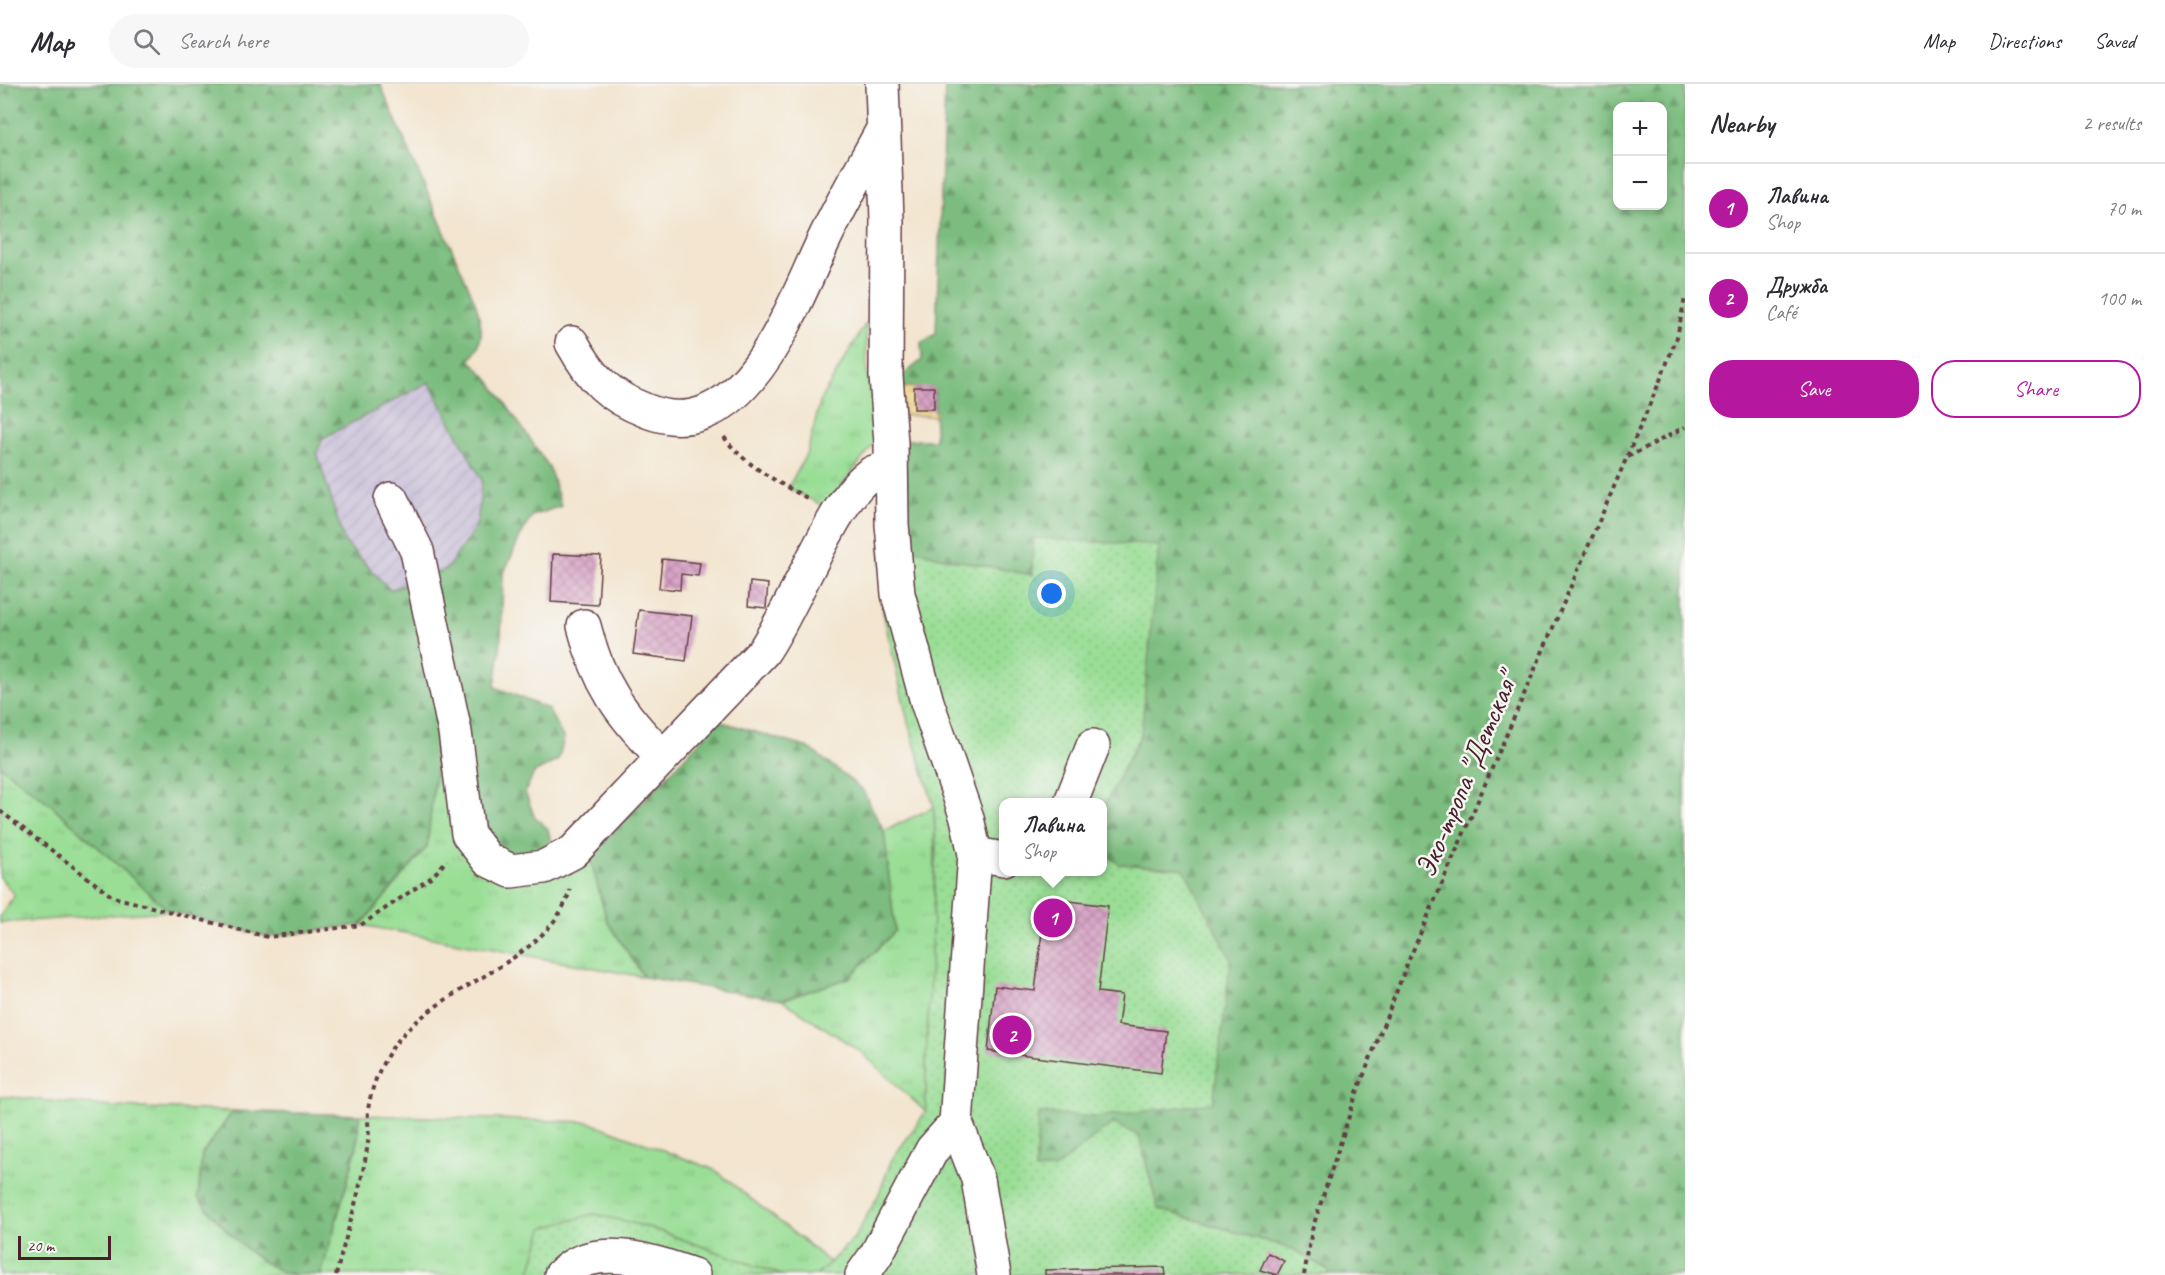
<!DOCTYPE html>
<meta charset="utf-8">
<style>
body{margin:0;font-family:Caveat,sans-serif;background:#f7f7f7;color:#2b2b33}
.controls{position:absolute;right:18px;top:18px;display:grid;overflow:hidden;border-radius:12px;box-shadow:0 3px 9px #0003}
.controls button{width:54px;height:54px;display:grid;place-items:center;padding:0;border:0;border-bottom:2px solid #e1e1e2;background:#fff;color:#2b2b33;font:30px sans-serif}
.scale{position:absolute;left:18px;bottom:15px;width:93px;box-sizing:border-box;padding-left:6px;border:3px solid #4a1f2b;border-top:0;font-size:16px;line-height:21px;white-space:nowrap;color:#4a1f2b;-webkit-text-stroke:4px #f6f6f2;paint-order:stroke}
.you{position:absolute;left:1052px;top:510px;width:21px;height:21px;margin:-15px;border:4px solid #fff;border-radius:50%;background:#1a73e8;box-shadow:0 0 0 9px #1a73e833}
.badge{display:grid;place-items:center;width:39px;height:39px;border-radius:50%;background:#b5179e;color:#fff;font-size:20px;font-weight:700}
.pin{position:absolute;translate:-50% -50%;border:3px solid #fff;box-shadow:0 2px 6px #0006}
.popup{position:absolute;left:999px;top:714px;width:108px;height:78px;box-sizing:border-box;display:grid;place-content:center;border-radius:12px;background:#fff;filter:drop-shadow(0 2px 4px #0005);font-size:20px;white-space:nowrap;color:#7c7c81}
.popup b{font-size:22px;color:#2b2b33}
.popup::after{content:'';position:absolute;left:50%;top:100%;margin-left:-12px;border:12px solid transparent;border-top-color:#fff}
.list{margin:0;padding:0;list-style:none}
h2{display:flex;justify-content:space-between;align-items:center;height:78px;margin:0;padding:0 24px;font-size:26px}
h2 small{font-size:20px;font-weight:400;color:#7c7c81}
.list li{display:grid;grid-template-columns:39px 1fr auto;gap:18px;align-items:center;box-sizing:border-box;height:90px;padding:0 24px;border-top:2px solid #e1e1e2}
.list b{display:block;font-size:22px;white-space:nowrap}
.list p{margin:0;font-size:20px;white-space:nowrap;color:#7c7c81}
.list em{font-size:20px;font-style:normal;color:#7c7c81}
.actions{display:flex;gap:12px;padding:18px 24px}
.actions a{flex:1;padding:14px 0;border:2px solid #b5179e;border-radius:24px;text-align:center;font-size:21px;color:#b5179e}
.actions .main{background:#b5179e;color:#fff}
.icon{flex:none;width:33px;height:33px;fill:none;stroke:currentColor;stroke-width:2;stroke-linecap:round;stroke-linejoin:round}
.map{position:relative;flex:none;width:1685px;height:1191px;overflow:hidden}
header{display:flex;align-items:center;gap:36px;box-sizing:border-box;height:84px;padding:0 30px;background:#fff;border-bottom:2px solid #e1e1e2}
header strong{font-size:28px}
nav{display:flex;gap:33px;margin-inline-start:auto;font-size:21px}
.search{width:420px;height:54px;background:#f7f7f7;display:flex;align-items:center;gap:15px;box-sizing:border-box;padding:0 21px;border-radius:33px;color:#7c7c81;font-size:22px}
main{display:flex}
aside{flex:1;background:#fff}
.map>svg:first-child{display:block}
</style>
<header>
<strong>Map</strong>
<div class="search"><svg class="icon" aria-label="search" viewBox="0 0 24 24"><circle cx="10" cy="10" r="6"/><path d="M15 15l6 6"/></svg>Search here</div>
<nav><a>Map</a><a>Directions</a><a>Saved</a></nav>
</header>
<main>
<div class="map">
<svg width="1685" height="1191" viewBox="0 0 1685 1191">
<defs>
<pattern id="industrial-furrows" width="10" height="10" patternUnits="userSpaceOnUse" patternTransform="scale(1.5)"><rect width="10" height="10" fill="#c8bfd8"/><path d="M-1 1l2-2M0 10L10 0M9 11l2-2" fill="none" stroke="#ada4ba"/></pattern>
<pattern id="grass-tufts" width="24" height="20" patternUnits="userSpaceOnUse" patternTransform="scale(1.5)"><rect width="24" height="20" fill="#9ade96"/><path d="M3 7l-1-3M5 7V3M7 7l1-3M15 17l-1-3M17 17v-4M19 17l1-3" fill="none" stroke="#86be81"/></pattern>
<pattern id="forest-firs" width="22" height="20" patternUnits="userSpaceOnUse" patternTransform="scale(1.5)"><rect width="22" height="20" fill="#7bbd7f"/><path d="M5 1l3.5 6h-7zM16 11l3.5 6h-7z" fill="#679968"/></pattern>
<pattern id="sand-dots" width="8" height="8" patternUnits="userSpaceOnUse" patternTransform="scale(1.5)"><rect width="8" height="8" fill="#eeda9e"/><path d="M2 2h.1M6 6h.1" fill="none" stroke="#cebb88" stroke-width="1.8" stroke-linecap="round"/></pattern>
<pattern id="park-dots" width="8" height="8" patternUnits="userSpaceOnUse" patternTransform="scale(1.5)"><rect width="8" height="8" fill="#9ade96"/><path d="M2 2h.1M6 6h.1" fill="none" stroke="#86be81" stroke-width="1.8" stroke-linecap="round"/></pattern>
<pattern id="building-cross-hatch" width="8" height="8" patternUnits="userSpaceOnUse" patternTransform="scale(1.5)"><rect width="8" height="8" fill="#d69fc4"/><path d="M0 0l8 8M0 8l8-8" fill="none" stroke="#b0819f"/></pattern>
</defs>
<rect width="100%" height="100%" fill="#f6f6f2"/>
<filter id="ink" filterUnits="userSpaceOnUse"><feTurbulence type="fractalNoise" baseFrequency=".0167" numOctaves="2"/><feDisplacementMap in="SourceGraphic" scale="12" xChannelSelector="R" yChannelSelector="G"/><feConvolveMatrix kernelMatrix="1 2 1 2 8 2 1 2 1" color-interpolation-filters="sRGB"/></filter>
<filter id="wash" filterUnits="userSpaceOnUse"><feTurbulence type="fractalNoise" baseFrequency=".008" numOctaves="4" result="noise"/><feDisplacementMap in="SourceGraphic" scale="24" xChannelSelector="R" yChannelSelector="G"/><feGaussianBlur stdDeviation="1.35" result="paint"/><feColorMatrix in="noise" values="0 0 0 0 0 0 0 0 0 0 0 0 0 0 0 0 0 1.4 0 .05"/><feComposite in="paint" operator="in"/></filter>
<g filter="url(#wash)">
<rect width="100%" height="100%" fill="#f3e5cf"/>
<path fill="url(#industrial-furrows)" d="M429,297L482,396L477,441L447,485L390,506L344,457L317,369L323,354Z"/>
<path fill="url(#grass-tufts)" stroke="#727e60" stroke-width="1.5" d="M866,239L867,290L876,323L877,356L825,423L788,404L807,369L821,315Z
M438,662L468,750L590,773L607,837L644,893L361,841L427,763Z
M0,682L50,720L169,827L0,839V833L14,811L0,793Z
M934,723C938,825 926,926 926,1028L860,967L782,916L849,894L895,847L884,747Z
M0,1012L113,1023L233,1027L203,1070L275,1183L296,1191H0Z
M359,1031L589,1038L715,1086L831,1179L817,1191H781L648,1143L594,1130L544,1144L529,1191H321L357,1062Z"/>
<path fill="url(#forest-firs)" stroke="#626e55" stroke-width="1.5" fill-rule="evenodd" d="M0,0H380L476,220C482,244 486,255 470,276L490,297L549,383L561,422L532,432L520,453L503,491L501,558L495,603L548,625L564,655L558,676L534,689L525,708L534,732L548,745L552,762L518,776L468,750L438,664L427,763L361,841L268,853L169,827L50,720L0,682ZM429,298L482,396L477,441L447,485L390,506L344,457L317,369L323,354Z
M945,0H1685V1191H1328V1186L1292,1165L1158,1125L1139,1052L1113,1039L1054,1085L1035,1086L1039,1029L1095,1033L1184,785L1119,780L1103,769V724L1141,650L1034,454L1032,491L939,473L908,463L904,356H935L934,304H902V292L922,276L921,259L936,250ZM1618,22H1662V122H1618Z
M719,637L809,664L862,705L884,747L895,847L849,894L782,916L644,893L607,837L590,773Z
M233,1027L359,1031L357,1062L321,1191C313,1191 305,1191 297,1191C258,1186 222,1142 198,1114L202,1070Z"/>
<path fill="url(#sand-dots)" stroke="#9c7c64" stroke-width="1.5" d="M914,303V325H934L935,332L903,331L902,304Z"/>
<path fill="url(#park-dots)" stroke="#727e60" stroke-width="1.5" d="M1033,454L1159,462L1141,650L1103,724L1102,718H1004V788H1102L1103,769L1119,780L1184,785L1231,875L1213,1019L1095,1033L1039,1029L1035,1086L1054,1085L1113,1039L1139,1052L1158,1125L1292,1165L1328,1186V1191H817L854,1154L878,1112L892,1075L926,1028V974L936,767L934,723L908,638L883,528L881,461L908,463L939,473L1032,491Z
M594,1130L648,1143L781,1191H529L543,1144Z"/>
<g id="blocks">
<path fill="url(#building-cross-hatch)" d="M914,303H934V325H914Z
M553,470L601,472L598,521L551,518Z
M662,475L700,479L698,492L681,490L680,506L659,504Z
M750,498L768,500L766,524L748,522Z
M639,526L692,532L686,577L633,570Z
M1046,814L1108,822L1098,908L1122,911L1118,941L1166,947L1161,989L988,967L995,902L1035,907Z
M1268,1169L1284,1177L1277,1191L1260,1186Z
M1164,1183L1165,1191H1045V1186Z"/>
</g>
</g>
<g filter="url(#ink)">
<use href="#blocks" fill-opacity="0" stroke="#633d44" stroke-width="1.5"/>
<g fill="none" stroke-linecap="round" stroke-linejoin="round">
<defs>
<path id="minor" d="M882,0L887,136L886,292L891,359L892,440L898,510L927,618L967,734L975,770L956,1039L978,1095L994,1191
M572,259C592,295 608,312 647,327C743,365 792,223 822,160C840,121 862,84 882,47
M391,415L417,467L455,648L468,750L488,776L511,787L544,783L573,768L763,568C793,526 835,411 872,389C877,386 884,385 890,384
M584,542C598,599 621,631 662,672
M1071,718L1093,662
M975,770L1004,775
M561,1191C594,1156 654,1178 693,1191
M862,1191L876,1171L932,1066L956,1039"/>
</defs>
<use href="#minor" stroke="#633d44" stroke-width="36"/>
<path stroke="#633d44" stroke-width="4" stroke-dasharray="4.5 4.5" stroke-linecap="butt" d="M724,353C744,381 779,399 809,415
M1628,373L1685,343
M0,727L113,813L268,853L361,841L432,793L447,776
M336,1191C347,1147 362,1103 368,1058C370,1048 367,1037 368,1026C371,1004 380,981 393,963C439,898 548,881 570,806
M1304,1191L1312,1146L1356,1011L1408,878L1659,299L1677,253L1685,214"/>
<use href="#minor" stroke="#fff" stroke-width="33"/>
</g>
</g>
<g text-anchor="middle" stroke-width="5" stroke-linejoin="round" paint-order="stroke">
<g font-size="30" fill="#4a1f2b" stroke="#f6f6f2">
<text transform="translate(1466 691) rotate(-67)" y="10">Эко-тропа "Детская"</text>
</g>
</g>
</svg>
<div class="controls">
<button>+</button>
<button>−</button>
</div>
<div class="scale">20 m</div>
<div class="you"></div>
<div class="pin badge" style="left:1053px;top:834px">1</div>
<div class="popup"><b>Лавина</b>Shop</div>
<div class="pin badge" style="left:1012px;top:951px">2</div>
</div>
<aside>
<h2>Nearby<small>2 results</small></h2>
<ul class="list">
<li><span class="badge">1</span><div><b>Лавина</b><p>Shop</p></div><em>70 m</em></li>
<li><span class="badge">2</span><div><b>Дружба</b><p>Café</p></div><em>100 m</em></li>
</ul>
<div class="actions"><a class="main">Save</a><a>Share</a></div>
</aside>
</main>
